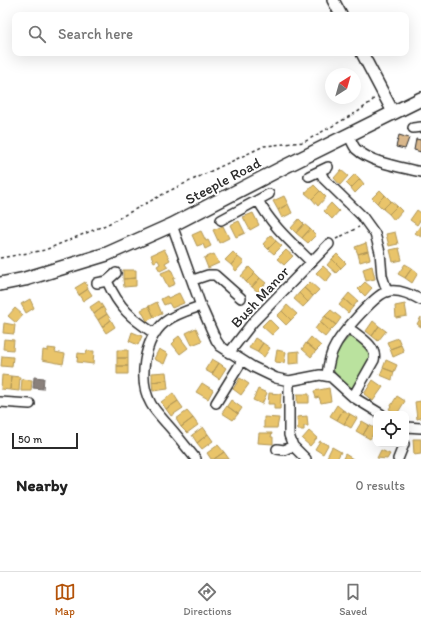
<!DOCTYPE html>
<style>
body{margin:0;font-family:Itim,sans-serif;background:#f6f6f6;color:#222}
.controls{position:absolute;right:12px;bottom:12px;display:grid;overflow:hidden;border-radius:8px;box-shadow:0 4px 16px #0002}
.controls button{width:36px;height:36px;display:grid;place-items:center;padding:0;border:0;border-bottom:1px solid #e0e0e0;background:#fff;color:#222;font:20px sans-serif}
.compass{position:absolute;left:325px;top:68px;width:36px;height:36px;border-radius:50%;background:#fff;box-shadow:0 4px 16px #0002;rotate:37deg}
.scale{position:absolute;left:12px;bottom:10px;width:66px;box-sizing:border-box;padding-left:4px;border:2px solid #2b2b2b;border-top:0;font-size:11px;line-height:14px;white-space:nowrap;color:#2b2b2b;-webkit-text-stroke:3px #fff;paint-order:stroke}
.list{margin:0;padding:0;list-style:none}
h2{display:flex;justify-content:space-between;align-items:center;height:52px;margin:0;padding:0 16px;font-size:17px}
h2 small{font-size:13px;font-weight:400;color:#767676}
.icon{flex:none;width:22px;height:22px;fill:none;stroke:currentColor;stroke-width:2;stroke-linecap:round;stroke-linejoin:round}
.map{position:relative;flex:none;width:421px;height:459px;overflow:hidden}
.search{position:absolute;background:#fff;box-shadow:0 4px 16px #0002;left:12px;right:12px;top:12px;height:44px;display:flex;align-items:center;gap:10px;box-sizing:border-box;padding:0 14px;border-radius:8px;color:#767676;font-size:15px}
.sheet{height:112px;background:#fff}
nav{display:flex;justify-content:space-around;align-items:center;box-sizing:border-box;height:56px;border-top:1px solid #e0e0e0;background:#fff;font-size:11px;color:#767676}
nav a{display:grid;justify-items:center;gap:2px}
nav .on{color:#b45309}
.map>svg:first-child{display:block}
</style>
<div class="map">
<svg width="421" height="459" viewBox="0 0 421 459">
<rect width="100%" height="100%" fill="#fff"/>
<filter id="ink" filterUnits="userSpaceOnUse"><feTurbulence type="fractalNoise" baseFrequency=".025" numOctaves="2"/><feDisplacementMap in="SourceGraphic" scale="8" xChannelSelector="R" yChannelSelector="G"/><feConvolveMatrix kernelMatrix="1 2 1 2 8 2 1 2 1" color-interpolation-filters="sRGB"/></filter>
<g filter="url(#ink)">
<path fill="#bae29e" stroke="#728664" d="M350,336C361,338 367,348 372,357L354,387L351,389L336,376L332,366L339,348Z"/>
<path fill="#e9c46a" stroke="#b09657" d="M341,170L348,176L340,185L334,178Z
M355,174L360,179L351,188L346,183Z
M360,179L364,184L355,193L351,188Z
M314,185L320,191L312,199L305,193Z
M380,190L385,195L377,203L372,198Z
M320,191L326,197L318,206L312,199Z
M385,195L391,201L383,209L377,203Z
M284,196L288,204L278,210L273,201Z
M391,201L397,206L389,214L383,209Z
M331,203L339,211L332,219L324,211Z
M288,204L292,213L282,218L278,210Z
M397,206L402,211L394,220L389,214Z
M417,210L421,213V219L417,225L410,220Z
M253,213L259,225L250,230L243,217Z
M299,219L304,224L296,233L291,228Z
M239,221L245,233L236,237L230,225Z
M304,224L310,229L302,238L296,233Z
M421,225V237L415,233Z
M223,226L229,238L219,243L213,230Z
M310,229L316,235L308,243L302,238Z
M201,231L206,241L208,240L211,246L205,249L203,244L197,246L192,235Z
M395,232L398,244L389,246L386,234Z
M271,235L276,241L268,249L263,244Z
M276,241L282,246L274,254L268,249Z
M366,243L368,251L358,254L355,247Z
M399,248L402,260L393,262L390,250Z
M164,249L170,260L165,263L168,267L160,271L157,266L160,264L158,260L154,262L151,255Z
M286,250L293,256L284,265L277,259Z
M368,251L370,259L360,262L358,254Z
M233,252L238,257L231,265L225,260Z
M214,254L219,263L208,268L204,258Z
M337,254L346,263L341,268L332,259Z
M238,257L244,262L236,271L231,265Z
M332,259L341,268L336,273L327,265Z
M405,264L412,268L405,278L398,274Z
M323,266L332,274L326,282L316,273Z
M372,266L375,279L366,281L363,269Z
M249,267L255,273L246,282L241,276Z
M412,268L418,273L412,283L405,278Z
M171,269L175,278L173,279L175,284L168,287L161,273Z
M123,270H136V278L123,279Z
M255,273L260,278L252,287L246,282Z
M136,278V286L124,287L123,279Z
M260,278L266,283L258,292L252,287Z
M85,282L88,289L79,295L75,288Z
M310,282L319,290L313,296L304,288Z
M365,282L372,288L365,296L358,289Z
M304,288L313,296L308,302L299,293Z
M88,289L92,295L83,301L79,295Z
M179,293L184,303L172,308L169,303L164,305L161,299L167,296L168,298Z
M299,293L308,302L303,307L294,299Z
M349,293L358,301L353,307L344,299Z
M30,299L34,308L26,313L21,304Z
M344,299L353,307L348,313L339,305Z
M99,301L103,307L94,314L90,307Z
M157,302L162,314L154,317L149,306Z
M405,304L407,316L396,318L395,306Z
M287,305L297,314L291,320L282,311Z
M149,306L154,317L147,321L141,310Z
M103,307L107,314L98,320L94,314Z
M15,308L23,315L16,323L8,316Z
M331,310L341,318L336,325L325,316Z
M282,311L291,320L286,325L277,316Z
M107,314L111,320L102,327L98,320Z
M325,316L336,325L330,331L320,322Z
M421,317V327L417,324Z
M269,319L278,328L272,335L262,326Z
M111,320L115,327L106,333L102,327Z
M373,321L379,326L372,336L366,331Z
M320,322L330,331L325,337L315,329Z
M4,323L15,325L14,334L3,333Z
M379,326L386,331L378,341L372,336Z
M196,328L202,341L192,345L186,333Z
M132,332L142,336L138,345L129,341Z
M179,336L188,348L180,354L172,344L175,341L174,340Z
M311,337L321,346L316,351L306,343Z
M255,338L263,343L257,352L249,348Z
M398,338L401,345L390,349L387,342Z
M4,339L14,340L13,350L3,349Z
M263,343L270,348L264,357L257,352Z
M306,343L316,351L311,357L302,349Z
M401,345L404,352L393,357L390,349Z
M48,348L56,349L55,352L65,354L63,364L42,360L43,350L48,351Z
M159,349L168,354L164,364L154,359Z
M117,350H128V358H117Z
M277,350L286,352L284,363L275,362Z
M87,351H94L93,364L77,362L78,353L86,354Z
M299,351V363L289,364V352Z
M2,356L13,357L12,367L1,366Z
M117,358H128V366H117Z
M212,359L219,363L212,374L205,370Z
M386,360L397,365L394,372L383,368Z
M219,363L226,368L219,379L212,374Z
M117,366H128V374H117Z
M383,368L394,372L392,380L380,375Z
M166,372L167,380L152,382V373Z
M2,375L11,376L10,390L1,389Z
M11,376L20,377L19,391L10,390Z
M240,378L249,384L241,395L233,389Z
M22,379L32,380L31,391H21Z
M167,380L168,389L153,391L152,382Z
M373,380L383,387L373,401L364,394Z
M202,383L213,390L208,399L196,392Z
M329,388L331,401L321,403L319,397L316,398L314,391Z
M258,389L267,393L262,404L253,400Z
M173,393L178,401L166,409L161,402Z
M269,393L281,394L280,409H274V404H268Z
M297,394H309V403H297Z
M397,396L405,401L397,414L389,409Z
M231,400L242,408L238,414L227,406Z
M178,401L183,408L171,416L166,409Z
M421,401V418L417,419L415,402Z
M337,405L343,410L337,420L330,416Z
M227,406L238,414L233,420L222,413Z
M343,410L350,414L344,424L337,420Z
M187,411L193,418L181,427L176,419Z
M350,414L357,418L351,428L344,424Z
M307,416L308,426H304V430H298L297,417Z
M264,417L279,418L277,428H264Z
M193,418L198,425L187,433L181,427Z
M362,421L369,425L363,435L356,431Z
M369,425L376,429L370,439L363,435Z
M203,427L208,434L197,443L192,435Z
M309,431L317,438L310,446L302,439Z
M259,433H272L271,437H273V444L258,443Z
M208,434L213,441L202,449L197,443Z
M413,439H421V454L414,455Z
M320,441L328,445L323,454L315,449Z
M218,445L224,452L214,459H211L207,453Z
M332,447L341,452L337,459H332L327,457Z
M381,450L390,454L387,459L377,458Z
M224,452L229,459H214Z
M345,454L353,459H343Z"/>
<path fill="#8a817c" stroke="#6e6764" d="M34,377L44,378L43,389L33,388Z"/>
<path fill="#d9b78b" stroke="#2b2b2b" d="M399,135L409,138L405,149L396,147Z
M416,139L421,140V152L414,150Z"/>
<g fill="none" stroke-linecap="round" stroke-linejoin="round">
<defs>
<path id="minor" d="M413,128L421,127
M348,135C351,139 353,146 356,149C371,163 401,167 421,172
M320,171L324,179L362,216L375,234L380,252L382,276L387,291
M309,176L328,167
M258,200C271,225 292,243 311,262
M221,220L269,194
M172,225L201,306L216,340L220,346L253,367L276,378L289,381L320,375L331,377L353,397L381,414
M193,280L208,275H215L241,298
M107,281C119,308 131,318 155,334
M97,283L107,281L116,273
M349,328C358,336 378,346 374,360L353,397
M229,353L253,322L329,244
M327,375C328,366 330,354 335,346C341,334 374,296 386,292C397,288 412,295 421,300
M289,381V435L293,446L306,459
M0,402L30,404
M216,403L242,361
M406,427L421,428
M277,449L284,450L293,446
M196,459C186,447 177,435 167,424C162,418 155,411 151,404C138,381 143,340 165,322C175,314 189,310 201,306
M398,459L404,444"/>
<path id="tertiary" d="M333,0L341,15
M362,53L393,112"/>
<path id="secondary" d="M0,284L25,279L107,254L172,225L286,166L421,99"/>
</defs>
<use href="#minor" stroke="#2b2b2b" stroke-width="12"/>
<use href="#tertiary" stroke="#2b2b2b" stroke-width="14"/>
<use href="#secondary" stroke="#2b2b2b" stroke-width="16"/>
<path stroke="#2b2b2b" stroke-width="1.5" stroke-dasharray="3 3" stroke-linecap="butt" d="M336,239L359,227
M0,258L45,250L108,224L169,191L264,146L304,142L359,111L373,100L374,96"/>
<use href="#minor" stroke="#fff" stroke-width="9"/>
<use href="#tertiary" stroke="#fff" stroke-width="11"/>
<use href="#secondary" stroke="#fff" stroke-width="13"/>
</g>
</g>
<g text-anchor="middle" stroke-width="4" stroke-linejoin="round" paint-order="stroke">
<g font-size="15" fill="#2b2b2b" stroke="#fff">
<text transform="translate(223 181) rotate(-28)" y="5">Steeple Road</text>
<text transform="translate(260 297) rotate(-47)" y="5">Bush Manor</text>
</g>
</g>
</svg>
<div class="controls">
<button><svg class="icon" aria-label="locate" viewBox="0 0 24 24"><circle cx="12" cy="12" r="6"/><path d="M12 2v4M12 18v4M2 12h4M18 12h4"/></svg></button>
</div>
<svg class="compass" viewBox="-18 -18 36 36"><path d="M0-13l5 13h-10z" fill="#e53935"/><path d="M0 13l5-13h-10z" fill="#767676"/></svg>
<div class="scale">50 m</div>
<div class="search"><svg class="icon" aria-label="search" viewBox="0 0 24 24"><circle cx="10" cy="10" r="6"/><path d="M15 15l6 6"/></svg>Search here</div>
</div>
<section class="sheet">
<h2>Nearby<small>0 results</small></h2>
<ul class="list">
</ul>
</section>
<nav>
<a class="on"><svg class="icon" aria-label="map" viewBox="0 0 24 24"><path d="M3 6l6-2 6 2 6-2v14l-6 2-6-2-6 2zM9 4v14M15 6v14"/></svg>Map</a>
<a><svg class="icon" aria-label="directions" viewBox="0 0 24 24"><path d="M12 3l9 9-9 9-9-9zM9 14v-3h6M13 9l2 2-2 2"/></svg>Directions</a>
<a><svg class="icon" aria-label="saved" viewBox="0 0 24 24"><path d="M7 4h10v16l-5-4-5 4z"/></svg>Saved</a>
</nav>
